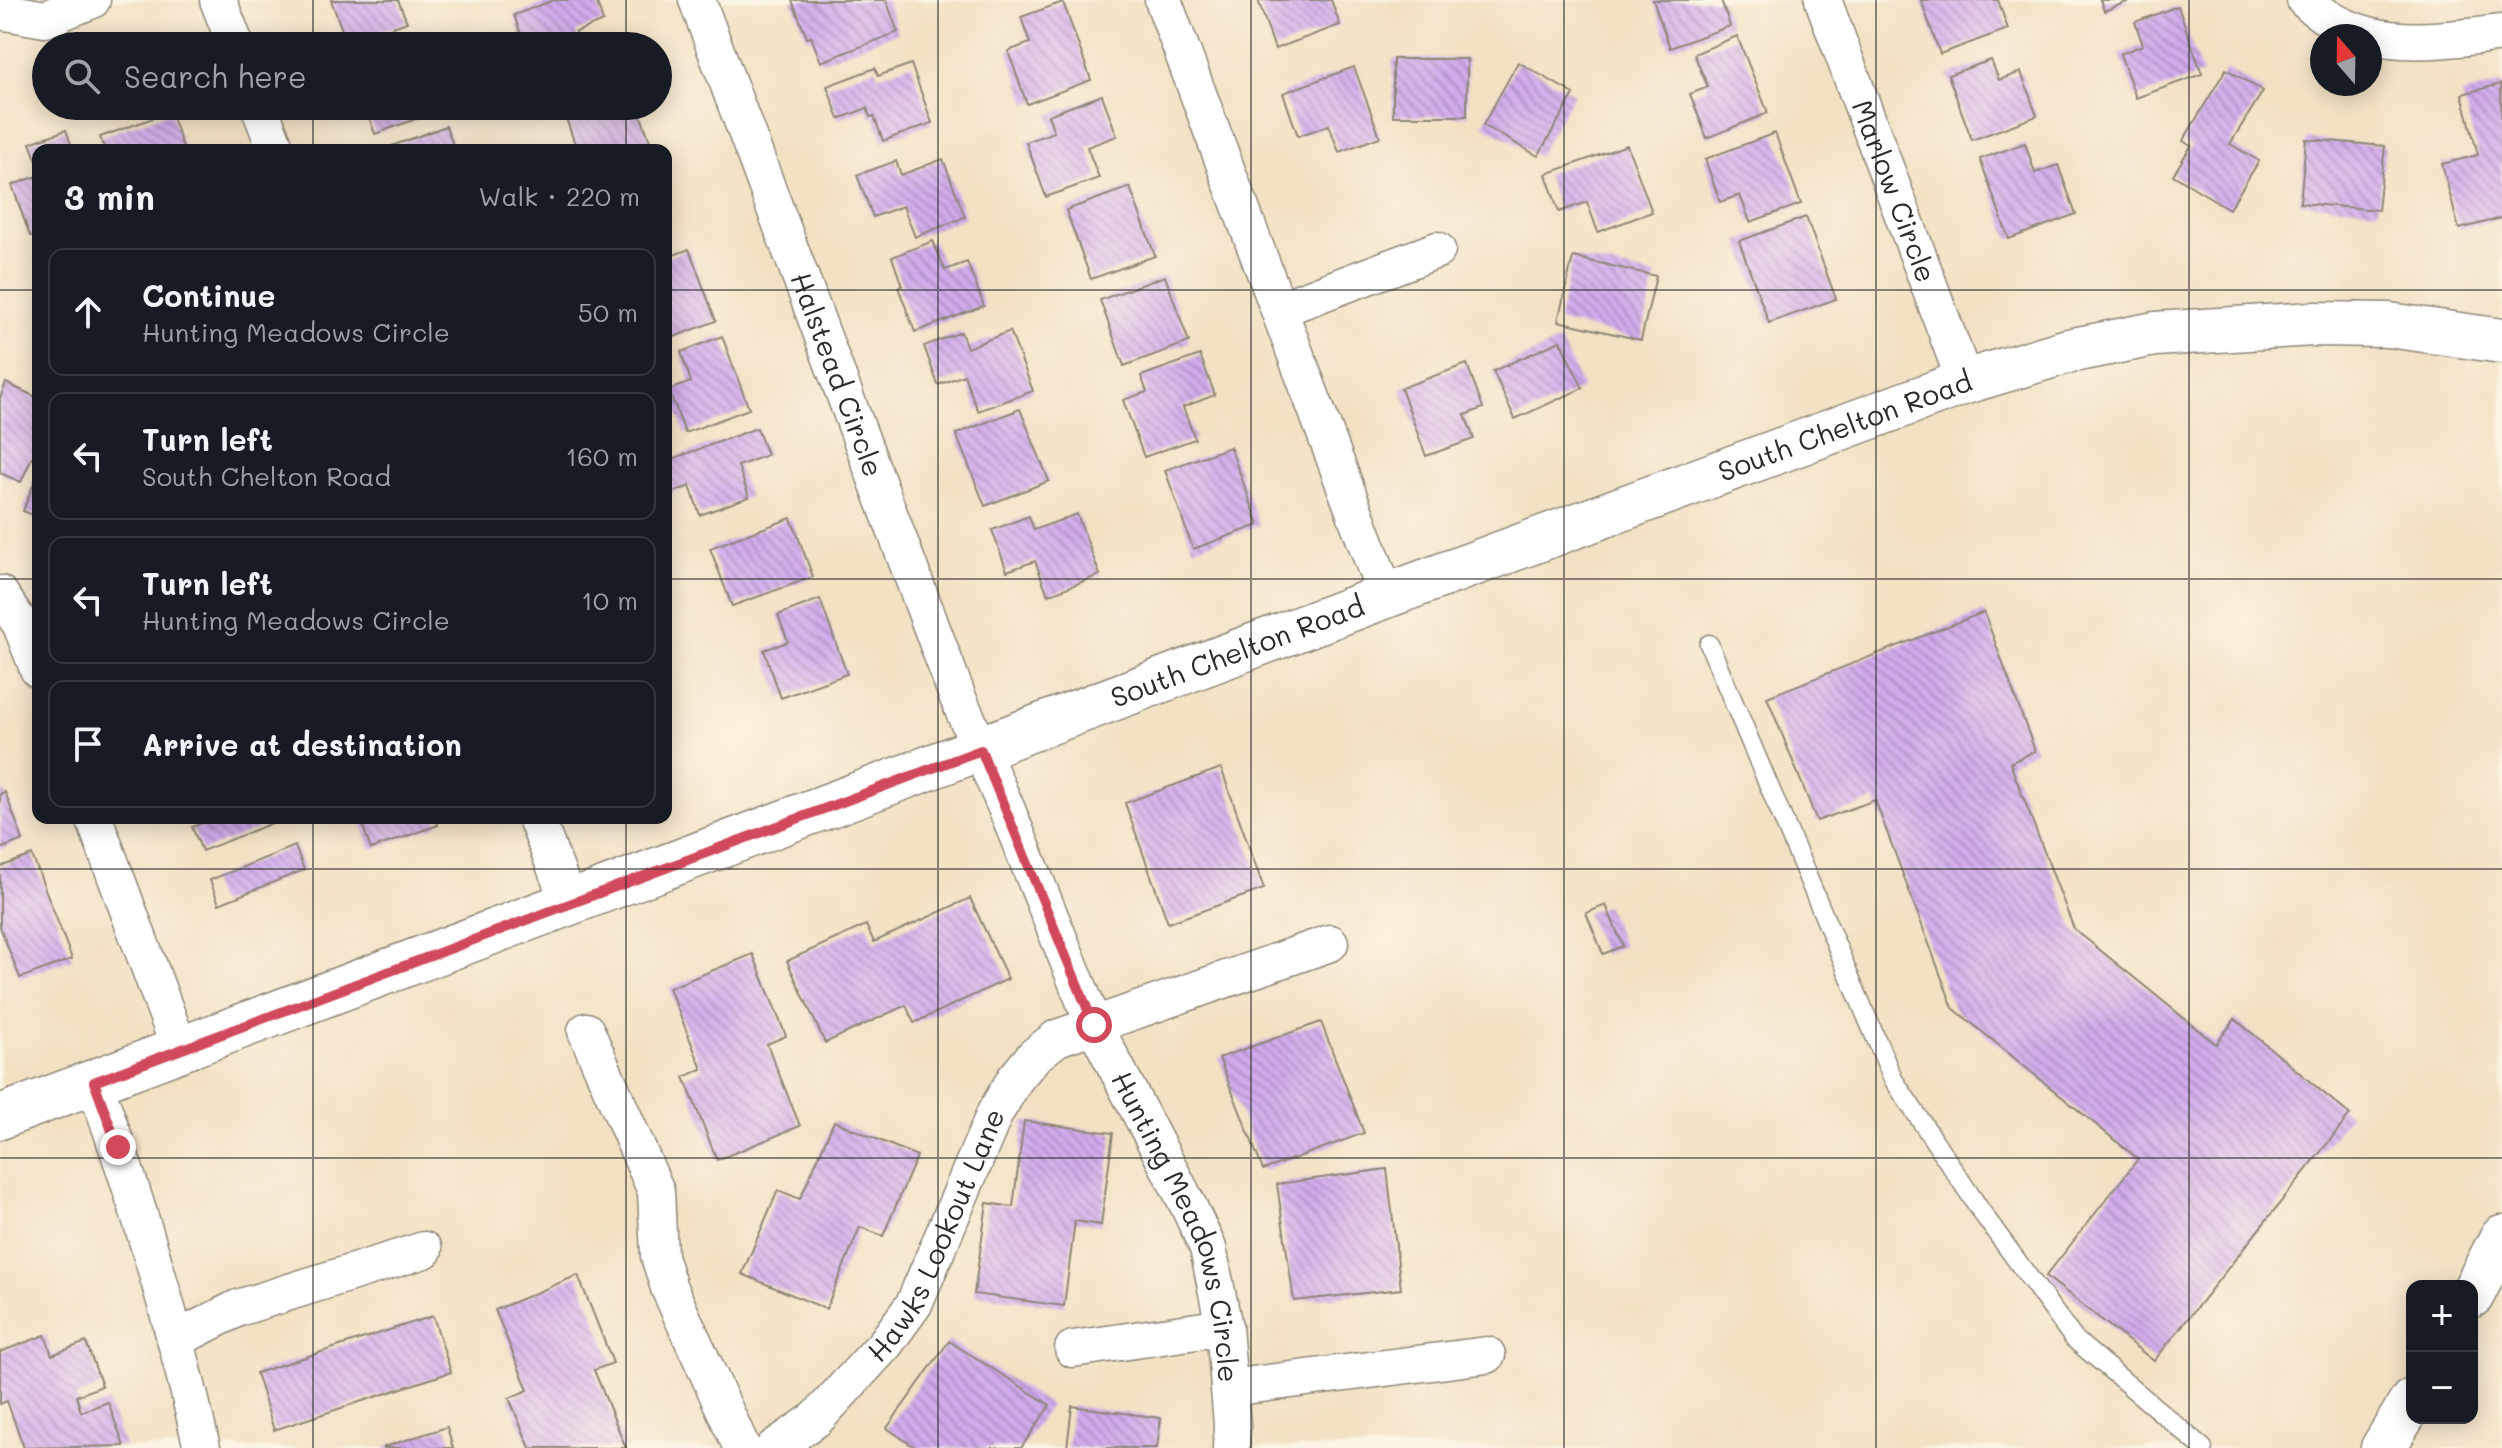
<!DOCTYPE html>
<meta charset="utf-8">
<style>
body{margin:0;font-family:Mali,sans-serif;background:#242831;color:#f1f3f6}
.controls{position:absolute;right:24px;bottom:24px;display:grid;overflow:hidden;border-radius:16px;box-shadow:0 4px 20px #0003}
.controls button{width:72px;height:72px;display:grid;place-items:center;padding:0;border:0;border-bottom:2px solid #363941;background:#171b24;color:#f1f3f6;font:40px sans-serif}
.compass{position:absolute;left:2310px;top:24px;width:72px;height:72px;border-radius:50%;background:#171b24;box-shadow:0 4px 20px #0003;rotate:340deg}
.stop{position:absolute;width:24px;height:24px;margin:-18px;border:6px solid #d1495b;border-radius:50%;background:#fff}
.stop.end{background:#d1495b;border-color:#fff;box-shadow:0 2px 8px #0008}
.list{margin:0;padding:0;list-style:none}
h2{display:flex;justify-content:space-between;align-items:center;height:104px;margin:0;padding:0 32px;font-size:34px}
h2 small{font-size:26px;font-weight:400;color:#9ea1a6}
.list li{display:grid;grid-template-columns:52px 1fr auto;gap:24px;align-items:center;box-sizing:border-box;height:128px;margin:0 16px 16px;padding:0 16px;border:2px solid #363941;border-radius:16px}
.list b{display:block;font-size:30px;white-space:nowrap}
.list p{margin:0;font-size:26px;white-space:nowrap;color:#9ea1a6}
.list em{font-size:26px;font-style:normal;color:#9ea1a6}
.icon{flex:none;width:44px;height:44px;fill:none;stroke:currentColor;stroke-width:2;stroke-linecap:round;stroke-linejoin:round}
.map{position:relative;flex:none;width:2502px;height:1448px;overflow:hidden}
.search{position:absolute;background:#171b24;box-shadow:0 4px 20px #0003;left:32px;top:32px;width:640px;height:88px;display:flex;align-items:center;gap:20px;box-sizing:border-box;padding:0 28px;border-radius:44px;color:#9ea1a6;font-size:30px}
.panel{position:absolute;background:#171b24;box-shadow:0 4px 20px #0003;left:32px;top:144px;width:640px;height:680px;border-radius:16px}
.map>svg:first-child{display:block}
</style>
<div class="map">
<svg width="2502" height="1448" viewBox="0 0 2502 1448">
<defs>
<pattern id="building-back-hatch" width="6" height="6" patternUnits="userSpaceOnUse" patternTransform="scale(2)"><rect width="6" height="6" fill="#d1aaec"/><path d="M-1 5l2 2M0 0l6 6M5-1l2 2" fill="none" stroke="#aa8bbf"/></pattern>
</defs>
<rect width="100%" height="100%" fill="#fcf5e5"/>
<filter id="ink" filterUnits="userSpaceOnUse"><feTurbulence type="fractalNoise" baseFrequency=".0125" numOctaves="2"/><feDisplacementMap in="SourceGraphic" scale="16" xChannelSelector="R" yChannelSelector="G"/><feConvolveMatrix kernelMatrix="1 2 1 2 8 2 1 2 1" color-interpolation-filters="sRGB"/></filter>
<filter id="wash" filterUnits="userSpaceOnUse"><feTurbulence type="fractalNoise" baseFrequency=".006" numOctaves="4" result="noise"/><feDisplacementMap in="SourceGraphic" scale="32" xChannelSelector="R" yChannelSelector="G"/><feGaussianBlur stdDeviation="1.8" result="paint"/><feColorMatrix in="noise" values="0 0 0 0 0 0 0 0 0 0 0 0 0 0 0 0 0 1.4 0 .05"/><feComposite in="paint" operator="in"/></filter>
<g filter="url(#wash)">
<rect width="100%" height="100%" fill="#f2e1c3"/>
<g id="blocks">
<path fill="url(#building-back-hatch)" d="M331,0H398L407,22L347,44Z
M554,0H596L603,21L576,32L581,46H525L514,15Z
M792,0H886L898,32L821,62L811,37L807,38Z
M1258,0H1331L1340,25L1275,49Z
M1653,0H1721L1730,26L1670,48Z
M1921,0H1998L2008,29L1940,54Z
M2100,0H2132L2104,11Z
M1063,2L1091,80L1027,104L1008,51L1030,43L1021,17Z
M2178,6L2202,74L2136,98L2120,54L2143,45L2135,22Z
M1737,36L1768,113L1707,138L1690,94L1708,87L1694,54Z
M1393,59H1467V116H1393Z
M1991,60L1999,80L2021,72L2037,116L1972,140L1948,75Z
M1518,62L1574,94L1538,156L1483,125Z
M911,64L932,123L883,141L874,116L870,117L867,108L839,119L827,86L875,68L878,76Z
M1354,67L1380,137L1339,152L1329,125L1298,136L1283,93Z
M2226,69L2263,91L2230,144L2259,161L2229,209L2173,175L2191,146L2183,141Z
M2501,84L2502,218L2459,229L2442,164L2478,155L2462,94Z
M1102,95L1117,136L1087,147L1099,178L1046,197L1026,142L1054,132L1048,115Z
M365,106H439L440,110L375,134Z
M589,106H637L650,141L624,150H577L566,118L591,109Z
M170,112L184,150H105L100,137Z
M446,126L455,150H381Z
M66,130L73,150H38V164L30,143Z
M1775,133L1801,204L1750,222L1740,195L1720,202L1705,159Z
M2306,139L2385,146L2378,210L2300,203Z
M2025,143L2035,173L2058,165L2076,214L2009,239L1980,159Z
M1627,145L1652,212L1598,232L1587,202L1559,212L1546,174Z
M943,159L965,217L915,237L903,206L873,217L857,175L896,161L901,175Z
M38,176V234L30,236L12,185Z
M1130,187L1155,256L1091,279L1066,210Z
M1806,217L1836,299L1769,323L1739,241Z
M933,241L945,270L967,262L984,306L915,332L898,287L902,286L892,257Z
M689,249L716,321L666,340V258Z
M1573,257L1656,276L1641,340L1558,321Z
M1165,276L1189,342L1124,366L1100,300Z
M1010,331L1033,391L978,411L964,375L938,385L924,346L961,332L967,348Z
M722,336L749,409L685,433L669,390L691,382L681,352Z
M1560,341L1583,388L1515,419L1493,371Z
M1200,355L1215,395L1183,407L1195,439L1144,457L1123,400L1147,392L1141,376Z
M1467,364L1483,408L1465,415L1474,439L1426,456L1401,388Z
M6,383L38,398V444L21,482L0,473V398Z
M1020,409L1049,481L985,506L956,434Z
M757,428L767,455L738,466L749,497L700,515L690,486L669,494L666,486V461Z
M1230,447L1259,525L1193,549L1165,470Z
M38,473V517L23,511Z
M1077,514L1100,575L1048,595L1035,561L1007,571L992,530L1029,516L1034,530Z
M791,518L813,577L732,606L710,548Z
M820,599L847,674L781,698L764,650L788,642L778,615Z
M1984,612L2035,751L2010,763L2074,929L2216,1044L2235,1019L2350,1115L2154,1361L2046,1276L2138,1159L1953,1008L1875,800L1817,821L1767,697Z
M1221,768L1264,889L1168,923L1125,803Z
M5,792L23,840L0,849V794Z
M215,818H285L202,851L192,827Z
M360,818H436L438,825L371,849Z
M295,846L304,870L219,904L210,880Z
M32,855L72,959L20,978L0,927V867Z
M970,898L1008,979L914,1023L906,1005L825,1043L787,961L866,925L874,942Z
M1606,905L1623,946L1603,954L1586,913Z
M753,954L786,1036L767,1044L800,1126L717,1160L684,1077L702,1069L669,988Z
M1321,1022L1364,1133L1263,1170L1219,1058Z
M834,1121L917,1156L883,1236L860,1227L826,1309L742,1274L778,1190L800,1199Z
M1024,1121L1113,1133L1101,1225L1075,1221L1064,1306L974,1294L987,1203L1013,1207Z
M1387,1169L1401,1289L1294,1301L1277,1184Z
M578,1275L613,1363L594,1370L626,1448H530L509,1398L528,1390L495,1310Z
M433,1316L451,1372L274,1430L256,1373Z
M45,1335L52,1355L86,1342L102,1386L76,1396L81,1412L108,1402L124,1446L24,1448L7,1401L0,1404V1352Z
M949,1341L1050,1405L1021,1448H916L887,1428Z
M1072,1406L1161,1418L1157,1448H1067Z
M447,1427L453,1448H384V1447Z"/>
</g>
</g>
<g filter="url(#ink)">
<use href="#blocks" fill-opacity="0" stroke="#8e8677" stroke-width="2"/>
<g fill="none" stroke-linecap="round" stroke-linejoin="round">
<defs>
<path id="lane" d="M1709,644L1893,1079L1985,1217L2074,1339L2203,1448"/>
<g id="street">
<path d="M218,0L236,46"/>
<path id="s1" d="M697,0L958,698L1007,810L1094,1025L1188,1205L1208,1248L1224,1327L1232,1425L1231,1448"/>
<path d="M1163,0L1386,596"/>
<path id="s2" d="M1823,0L1965,382"/>
<path d="M2305,0C2362,54 2431,41 2502,33"/>
<path d="M0,11L45,19L92,0"/>
<path d="M259,106L276,150"/>
<path d="M1280,309L1437,250"/>
<path d="M0,594L21,625L38,669"/>
<path d="M94,818L180,1050"/>
<path d="M536,818L569,903"/>
<path d="M586,1031L656,1191L659,1256L669,1288L742,1448"/>
<path d="M94,1082C138,1201 174,1324 202,1448"/>
<path d="M177,1339L238,1308L424,1250"/>
<path d="M1073,1349L1224,1327"/>
<path d="M1229,1388L1487,1355"/>
<path id="s3" d="M774,1448L816,1419L885,1344L914,1304L995,1113L1015,1079L1034,1056L1057,1038L1330,943"/>
</g>
<g id="secondary">
<path id="s4" d="M0,1117L1386,596L1965,382L2068,351L2155,334L2313,324L2389,325L2502,341"/>
<path d="M2472,1295L2502,1237"/>
<path d="M2383,1448L2412,1401"/>
</g>
</defs>
<use href="#lane" stroke="#8e8677" stroke-width="21"/>
<use href="#street" stroke="#8e8677" stroke-width="39"/>
<use href="#secondary" stroke="#8e8677" stroke-width="47"/>
<use href="#lane" stroke="#fff" stroke-width="18"/>
<use href="#street" stroke="#fff" stroke-width="36"/>
<use href="#secondary" stroke="#fff" stroke-width="44"/>
</g>
</g>
<g fill="none" stroke-linecap="round" stroke-linejoin="round" filter="url(#ink)">
<path stroke="#d1495b" stroke-width="10" d="M118,1147L94,1082L981,750L1094,1025"/>
</g>
<path fill="none" stroke="#2b2b2b" stroke-width="2" stroke-opacity="0.55" d="M313,0V46M626,0V46M938,0V1448M1251,0V1448M1564,0V1448M1876,0V1448M2189,0V1448M313,106V150M626,106V150M0,290H38M666,290H2502M0,579H38M666,579H2502M313,818V1448M626,818V1448M0,869H2502M0,1158H2502"/>
<g text-anchor="middle" stroke-width="6" stroke-linejoin="round" paint-order="stroke">
<g font-size="28" fill="#2b2b2b" stroke="#fcf5e5">
<text dy="10" stroke="none"><textPath href="#s2" startOffset="204">Marlow Circle</textPath></text>
<text dy="10" stroke="none"><textPath href="#s1" startOffset="400">Halstead Circle</textPath></text>
<text dy="10" stroke="none"><textPath href="#s4" startOffset="1970">South Chelton Road</textPath></text>
<text dy="10" stroke="none"><textPath href="#s4" startOffset="1322">South Chelton Road</textPath></text>
<text dy="10" stroke="none"><textPath href="#s1" startOffset="1320">Hunting Meadows Circle</textPath></text>
<text dy="10" stroke="none"><textPath href="#s3" startOffset="274">Hawks Lookout Lane</textPath></text>
</g>
</g>
</svg>
<div class="controls">
<button>+</button>
<button>−</button>
</div>
<svg class="compass" viewBox="-18 -18 36 36"><path d="M0-13l5 13h-10z" fill="#e53935"/><path d="M0 13l5-13h-10z" fill="#9ea1a6"/></svg>
<div class="stop" style="left:1094px;top:1025px"></div>
<div class="stop end" style="left:118px;top:1147px"></div>
<div class="search"><svg class="icon" aria-label="search" viewBox="0 0 24 24"><circle cx="10" cy="10" r="6"/><path d="M15 15l6 6"/></svg>Search here</div>
<section class="panel">
<h2>3 min<small>Walk · 220 m</small></h2>
<ul class="list">
<li><svg class="icon" aria-label="ahead" viewBox="0 0 24 24"><path d="M12 20V5M6 11l6-6 6 6"/></svg><div><b>Continue</b><p>Hunting Meadows Circle</p></div><em>50 m</em></li>
<li><svg class="icon" aria-label="left" viewBox="0 0 24 24"><path d="M17 20v-9H6M10 6l-5 5 5 5"/></svg><div><b>Turn left</b><p>South Chelton Road</p></div><em>160 m</em></li>
<li><svg class="icon" aria-label="left" viewBox="0 0 24 24"><path d="M17 20v-9H6M10 6l-5 5 5 5"/></svg><div><b>Turn left</b><p>Hunting Meadows Circle</p></div><em>10 m</em></li>
<li><svg class="icon" aria-label="arrive" viewBox="0 0 24 24"><path d="M6 21V4h12l-3 4 3 4H6"/></svg><div><b>Arrive at destination</b></div></li>
</ul>
</section>
</div>
